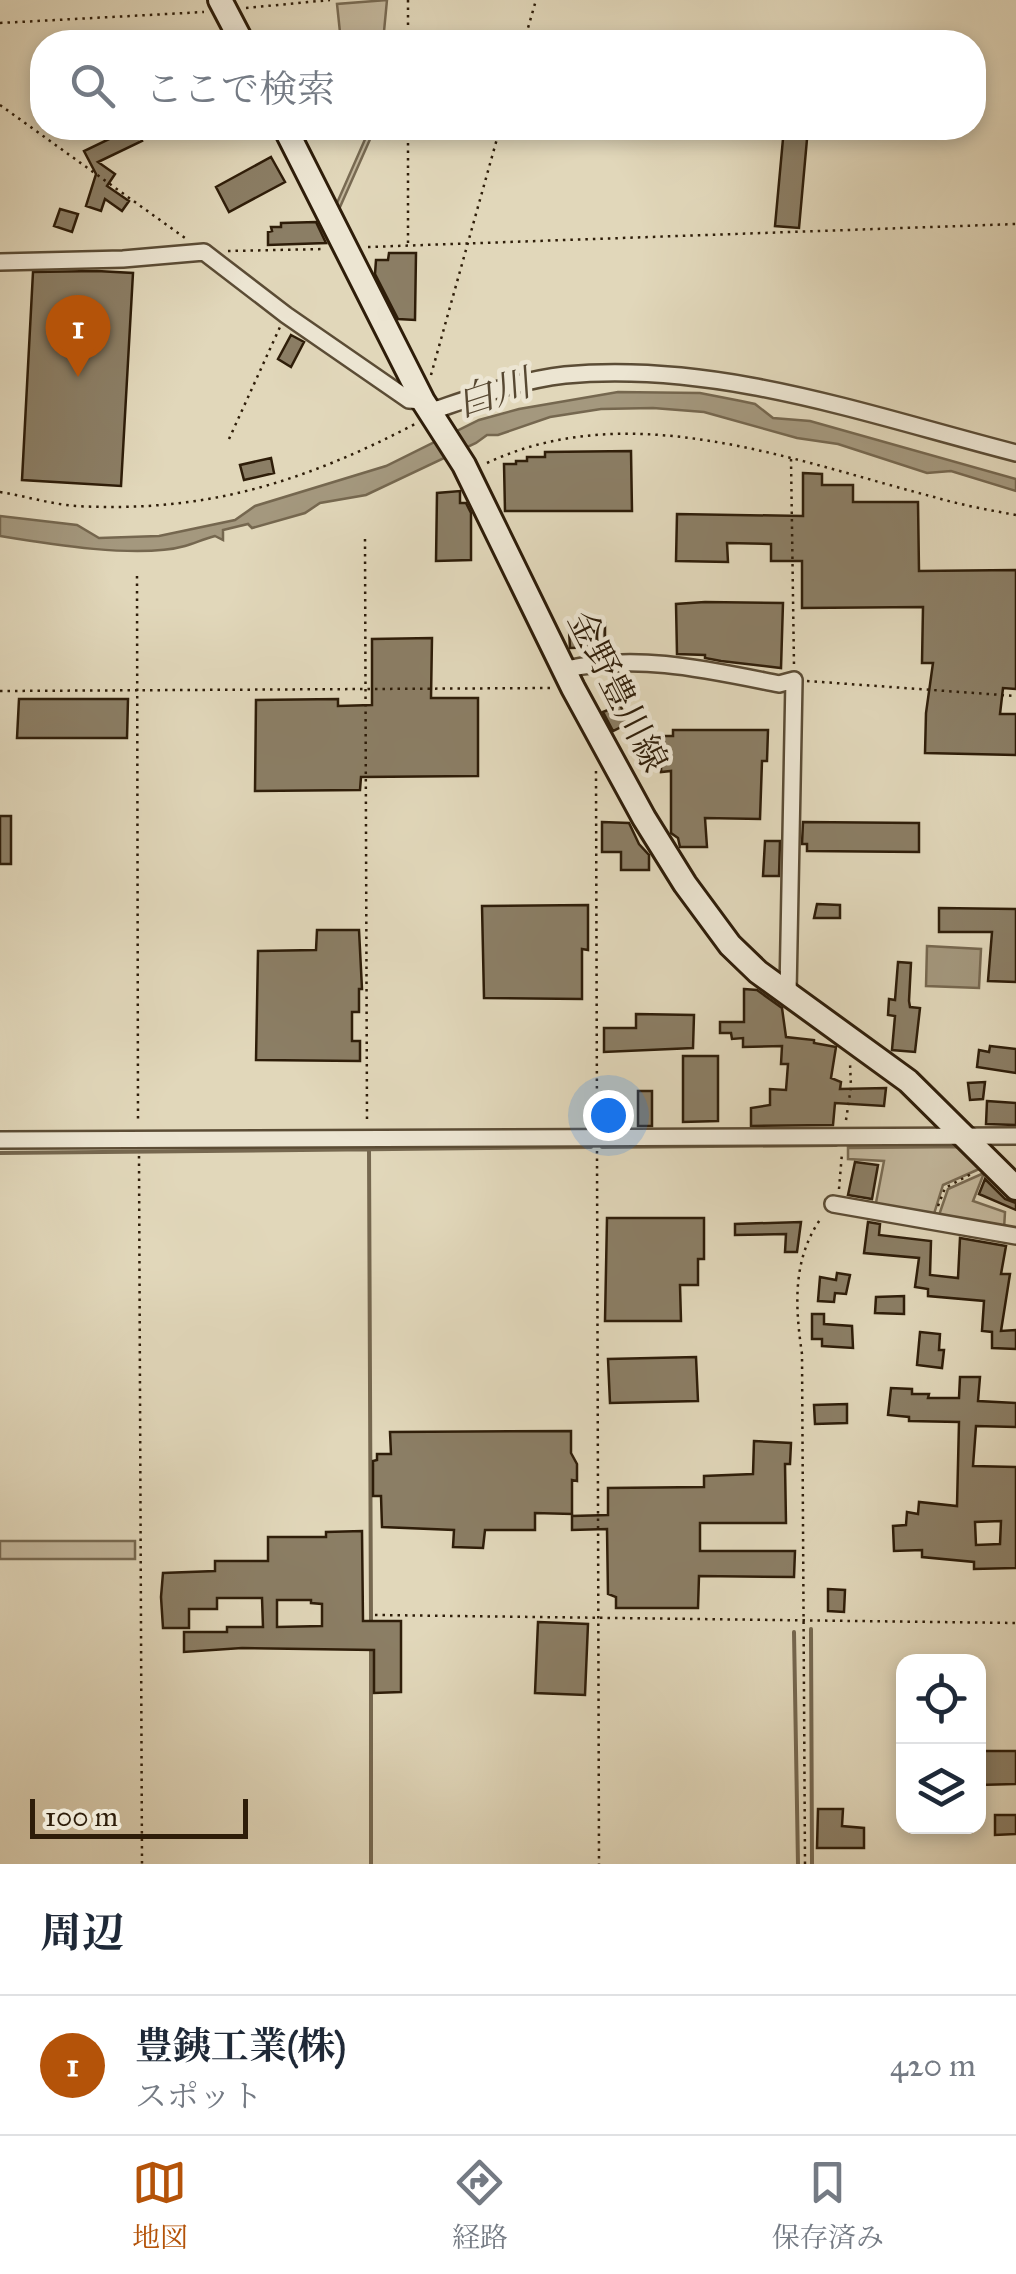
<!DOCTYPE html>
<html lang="ja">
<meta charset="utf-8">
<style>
body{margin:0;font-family:"IM FELL Great Primer","Noto Serif JP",serif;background:#f6f6f7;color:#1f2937}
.controls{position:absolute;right:30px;bottom:30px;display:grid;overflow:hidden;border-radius:20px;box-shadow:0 5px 15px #0003}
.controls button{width:90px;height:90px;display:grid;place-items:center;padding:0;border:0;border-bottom:2px solid #e0e1e3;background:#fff;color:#1f2937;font:50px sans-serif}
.scale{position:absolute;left:30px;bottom:25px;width:218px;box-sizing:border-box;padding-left:10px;border:5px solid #2e1d09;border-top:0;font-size:28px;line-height:35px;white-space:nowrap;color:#2e1d09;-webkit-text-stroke:8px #ece5d2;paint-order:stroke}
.you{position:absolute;left:608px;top:1115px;width:35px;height:35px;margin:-25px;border:8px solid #fff;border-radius:50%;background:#1a73e8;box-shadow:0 0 0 15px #1a73e833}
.badge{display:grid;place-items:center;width:65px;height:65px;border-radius:50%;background:#b45309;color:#fff;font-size:32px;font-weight:700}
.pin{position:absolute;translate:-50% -82px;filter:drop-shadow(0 2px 5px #0008)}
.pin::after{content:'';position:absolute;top:52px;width:35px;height:30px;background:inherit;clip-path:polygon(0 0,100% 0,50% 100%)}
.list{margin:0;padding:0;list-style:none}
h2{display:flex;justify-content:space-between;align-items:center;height:130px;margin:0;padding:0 40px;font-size:42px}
h2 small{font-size:32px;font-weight:400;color:#747a83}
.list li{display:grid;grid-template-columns:65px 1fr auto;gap:30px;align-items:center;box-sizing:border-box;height:140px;padding:0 40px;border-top:2px solid #e0e1e3}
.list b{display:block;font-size:38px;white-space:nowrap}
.list p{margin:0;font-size:32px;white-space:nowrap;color:#747a83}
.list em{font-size:32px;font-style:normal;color:#747a83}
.icon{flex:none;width:55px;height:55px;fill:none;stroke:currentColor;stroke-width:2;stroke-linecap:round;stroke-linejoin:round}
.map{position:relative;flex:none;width:1016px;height:1864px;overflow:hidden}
.search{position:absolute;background:#fff;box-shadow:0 5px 15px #0003;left:30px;right:30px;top:30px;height:110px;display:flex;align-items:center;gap:25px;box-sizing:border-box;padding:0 35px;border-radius:40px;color:#747a83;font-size:38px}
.sheet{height:270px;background:#fff}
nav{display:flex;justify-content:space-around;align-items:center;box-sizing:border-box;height:140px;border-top:2px solid #e0e1e3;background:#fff;font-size:28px;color:#747a83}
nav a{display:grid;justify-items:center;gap:5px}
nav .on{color:#b45309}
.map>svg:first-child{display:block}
</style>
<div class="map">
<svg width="1016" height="1864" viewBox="0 0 1016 1864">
<rect width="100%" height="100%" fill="#e1d7ba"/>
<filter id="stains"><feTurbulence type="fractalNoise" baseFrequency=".002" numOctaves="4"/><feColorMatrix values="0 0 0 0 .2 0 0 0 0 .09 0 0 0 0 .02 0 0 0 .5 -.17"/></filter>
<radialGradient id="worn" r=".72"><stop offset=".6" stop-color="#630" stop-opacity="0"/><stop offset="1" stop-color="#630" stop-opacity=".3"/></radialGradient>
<path fill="#c3b79c" stroke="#786a52" stroke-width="2.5" d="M387,0L383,42H341L337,4Z
M370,128H375L336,216L333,212Z
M967,1147L986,1166L943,1185L933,1217L875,1208L884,1161L848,1159V1148Z
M984,1173L973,1201L1005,1212L1004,1229L938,1218L948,1189Z
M0,1541H135V1559H0Z"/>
<path fill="#a4987e" stroke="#75674f" stroke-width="2.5" d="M618,392L700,393L741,401L755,404L773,418L810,421L1016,479V491L951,471L927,473L838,444L797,438L704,412L653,408L601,409L550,417L498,435H487L476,443L366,495L320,503L305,513L252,528L248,524L223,530V540L215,536C204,539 195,543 185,546C139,559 48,544 0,536V516L77,525L99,538L159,536L235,520L255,506L386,466L479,420L519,409Z
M927,946L981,949L979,988L926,986Z"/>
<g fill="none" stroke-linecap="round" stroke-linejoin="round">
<path stroke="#75674f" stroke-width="4" d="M990,1144H1016
M848,1145L958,1144
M602,1147L836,1145
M369,1149L371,1624
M0,1153L591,1147
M811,1629L812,1864
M794,1632L798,1864
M371,1649V1864"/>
</g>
<path fill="#8b7e65" stroke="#2e1d09" stroke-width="2.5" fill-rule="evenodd" d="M132,128H135L142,141L98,162L115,174L107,186L129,201L122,211L105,199L101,211L86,206L96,174L84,151Z
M784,128H808L799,228L775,226Z
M271,157L285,182L229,212L216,187Z
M60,209L78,214L72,232L54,226Z
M316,222L326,243L268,245V232L272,231L271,227H281V223Z
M389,253H416L415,320L398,319L375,274L376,260H388Z
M97,271L133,273L121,486L22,480L33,272Z
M291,335L304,342L291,367L278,359Z
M631,451L632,511H505L504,464H516V461H527V457H545V452Z
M271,458L274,473L244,480L240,465Z
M803,473L822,474V485H853V502H918L919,571L1016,570V689L1003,688L1000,714H1016V755L925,753L926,713L933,663H922L923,607L802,608V561H771V544L727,543L728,562L676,561L677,514L803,516Z
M460,491V503H466L471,513V560L436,561L437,493Z
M705,602L783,603L781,668L721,661L705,658V655L677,654L676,604Z
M605,623V647L570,648L569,630H573L572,624Z
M432,638L431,698H478V776L361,777L360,790L255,791L256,700L338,699V706L372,705V639Z
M19,699H128L127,738H17Z
M620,705L629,723L613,731L603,712Z
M673,730H768L767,761H762L760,819L705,818L707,847H680L678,838L671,833V771L661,772L662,736H673Z
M0,816H11V864H0Z
M602,822L629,823L639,844L649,855V870H621V852H602Z
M803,822L919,823V852L807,851V844H802Z
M765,841H780L779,876H763Z
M817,904L840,905V918H814Z
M588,905V950L582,949V999L484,998L482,906Z
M939,908L1016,909V982L988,981L992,932H939Z
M317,930H359L362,989H359V1012H352V1041H360V1061L256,1060L258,951L316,950Z
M898,962L911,963L909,1001L910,1007L920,1008L915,1052L892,1050L895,1016L888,1015L889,999L895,1000Z
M744,989L757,990L782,1008L786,1037L814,1040V1043L836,1047L831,1078L841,1082L840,1089L886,1088L884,1106L835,1103L833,1125L751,1126V1108L770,1105V1089L786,1090L788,1064H781L782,1046L743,1047V1038L732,1039L731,1033H720V1022H744Z
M636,1014L694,1015L693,1048L604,1052V1028H636Z
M990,1046L1016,1049V1073L977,1067L979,1050L989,1052Z
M683,1056H718V1121L683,1122Z
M985,1082L983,1099L970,1100L968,1083Z
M638,1091H652V1126H638Z
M987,1101L1016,1103V1125L986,1124Z
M855,1162L878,1165L872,1199L848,1195Z
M985,1179L1005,1199L1016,1203V1210L979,1194Z
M607,1218H704V1259H698V1285H680L681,1321H605Z
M801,1222L797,1252H785L786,1234L735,1235V1224Z
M868,1222L880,1224L879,1235L931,1241L930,1275L958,1278L960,1238L1006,1246L1001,1274H1010L1001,1331L1016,1330V1349L992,1348V1332L982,1331L984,1301L928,1296V1289L915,1287L919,1258L864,1253Z
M837,1273L850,1275L846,1294L835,1293L834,1302L818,1301L820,1277L836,1280Z
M904,1296V1314L875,1313L876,1297Z
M812,1314H824V1324L852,1326L853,1348L822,1346V1339H812Z
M920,1332L940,1334L939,1350H944L942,1368L917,1365Z
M696,1357L698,1401L610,1403L608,1359Z
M960,1377H980L978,1401L1016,1403V1427L976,1426L973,1466L1016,1467V1568L974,1569V1562L922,1557V1550L894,1551L893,1526L906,1525L907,1512L918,1514L919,1502L957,1506L959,1422L909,1421V1417L888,1415L891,1388L912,1389V1394H929L928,1398H959ZM1001,1521L1000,1544L976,1545L975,1522Z
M847,1404V1423L815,1424L814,1405Z
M571,1431V1453L577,1464V1481L572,1480V1514L535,1513V1530H485L483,1548L453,1547L454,1530L382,1527L381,1496H373V1461L377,1460V1454H391L390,1432Z
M754,1441L791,1443L790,1464H785L786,1523H700V1551H795L794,1577L699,1576L698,1608H616V1597L608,1594L607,1529L572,1530V1516L608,1515V1488L704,1487V1476L753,1474Z
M362,1531L363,1621H401V1692L374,1693V1650L242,1648L184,1652V1632H227V1627H263L262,1598H217V1609H189V1628H163L161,1597L163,1573L215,1571V1561H268V1537H326V1532ZM277,1600H311V1603L322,1604V1626L277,1627Z
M828,1589L845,1590L844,1612L828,1611Z
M538,1622L588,1624L585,1695L535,1693Z
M978,1751H1016V1784L978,1785Z
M818,1809H843L842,1826L864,1828V1848H817Z
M995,1815H1016V1834L995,1835Z"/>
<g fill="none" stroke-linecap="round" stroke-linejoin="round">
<defs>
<path id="minor" d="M0,262L123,259L204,252L286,315L409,400L423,401
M432,411C474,397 520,380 565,375C719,361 868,415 1016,453
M566,669C641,654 704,669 779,684L794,680L788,993
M0,1140L1016,1136
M833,1204L1016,1236"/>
<path id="secondary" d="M220,0L242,42
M285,128L423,401L464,465L573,688L644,818L685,884L730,945L758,972L908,1081L1016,1188"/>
</defs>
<use href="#minor" stroke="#5b4c35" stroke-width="20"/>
<use href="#secondary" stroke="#2e1d09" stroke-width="28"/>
<path stroke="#2e1d09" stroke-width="2.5" stroke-dasharray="2.5 5" stroke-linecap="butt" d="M408,0V42
M246,8L330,0
M0,23L204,12
M524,42L536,0
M0,105L185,238
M408,128V244
M368,247L1016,224
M228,251L325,249
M431,375L500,128
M229,439L280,327
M791,459L794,666
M487,463C630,396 791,460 934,497C961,505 989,510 1016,515
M0,492C25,496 50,504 76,506C204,513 302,483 415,424
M365,539L367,1123
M137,576L138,1123
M807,681L1016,696
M0,691L552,688
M596,771L597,1123
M846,1120L851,1087L850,1063
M597,1151L599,1864
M139,1156L142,1864
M839,1189L842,1153
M938,1206L945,1188L973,1173
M375,1615L1016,1623
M805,1864L802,1354C795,1306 792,1258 822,1217"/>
<use href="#minor" stroke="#ece5d2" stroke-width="15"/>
<use href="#secondary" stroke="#ece5d2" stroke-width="22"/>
</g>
<g text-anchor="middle" stroke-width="9" stroke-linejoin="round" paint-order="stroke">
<g font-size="35" fill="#2e1d09" stroke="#ece5d2">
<text transform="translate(618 691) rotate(63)" y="12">金野豊川線</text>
</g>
<g font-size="38" font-style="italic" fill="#574832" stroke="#ece5d2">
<text transform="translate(493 393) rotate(-18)" y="13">白川</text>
</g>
</g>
<rect width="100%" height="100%" filter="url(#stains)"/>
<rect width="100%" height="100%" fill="url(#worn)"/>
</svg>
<div class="controls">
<button><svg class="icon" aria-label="locate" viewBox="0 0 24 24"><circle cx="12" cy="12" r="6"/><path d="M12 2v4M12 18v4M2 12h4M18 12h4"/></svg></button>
<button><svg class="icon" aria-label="layers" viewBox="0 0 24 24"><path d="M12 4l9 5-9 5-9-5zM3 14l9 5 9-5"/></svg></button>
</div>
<div class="scale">100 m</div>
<div class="you"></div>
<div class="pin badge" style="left:78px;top:377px">1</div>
<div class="search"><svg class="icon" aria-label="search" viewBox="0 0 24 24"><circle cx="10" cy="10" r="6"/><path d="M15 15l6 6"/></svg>ここで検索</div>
</div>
<section class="sheet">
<h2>周辺<small></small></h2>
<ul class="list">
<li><span class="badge">1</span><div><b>豊銕工業(株)</b><p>スポット</p></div><em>420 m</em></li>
</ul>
</section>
<nav>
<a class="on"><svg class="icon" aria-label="map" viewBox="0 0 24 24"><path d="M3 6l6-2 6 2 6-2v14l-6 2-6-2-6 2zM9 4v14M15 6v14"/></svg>地図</a>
<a><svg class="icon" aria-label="directions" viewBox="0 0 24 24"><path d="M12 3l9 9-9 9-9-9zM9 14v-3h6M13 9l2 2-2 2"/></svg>経路</a>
<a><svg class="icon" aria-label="saved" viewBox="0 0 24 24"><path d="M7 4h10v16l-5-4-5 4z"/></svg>保存済み</a>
</nav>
